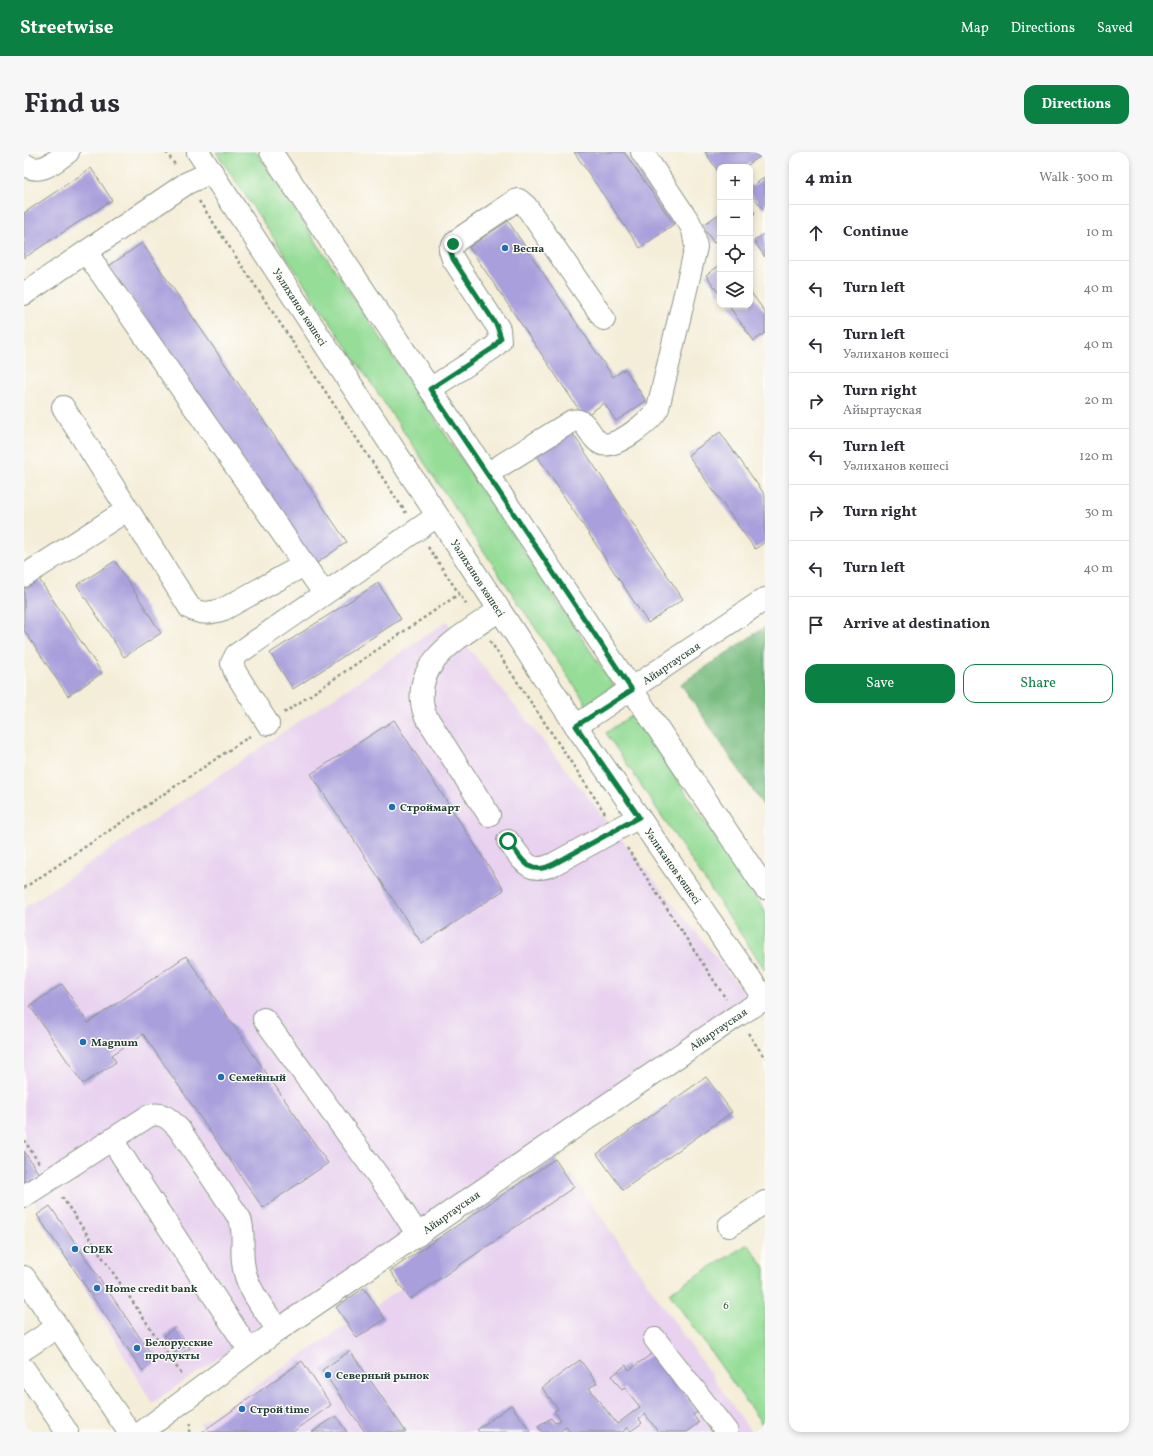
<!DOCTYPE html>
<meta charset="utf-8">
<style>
body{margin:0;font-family:Vollkorn,serif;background:#f7f7f7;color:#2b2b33}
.controls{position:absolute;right:12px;top:12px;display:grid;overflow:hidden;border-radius:8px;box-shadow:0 2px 6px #0003}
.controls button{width:36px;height:36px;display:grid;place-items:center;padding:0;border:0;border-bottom:1px solid #e1e1e2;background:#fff;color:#2b2b33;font:20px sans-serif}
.stop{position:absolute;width:12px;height:12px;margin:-9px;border:3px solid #0b8043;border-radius:50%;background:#fff}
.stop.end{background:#0b8043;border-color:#fff;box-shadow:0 1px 4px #0008}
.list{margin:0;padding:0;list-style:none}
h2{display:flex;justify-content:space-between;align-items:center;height:52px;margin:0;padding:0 16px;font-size:17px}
h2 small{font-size:13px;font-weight:400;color:#7c7c81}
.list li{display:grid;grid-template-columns:26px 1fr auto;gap:12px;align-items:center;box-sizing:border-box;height:56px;padding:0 16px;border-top:1px solid #e1e1e2}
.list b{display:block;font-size:15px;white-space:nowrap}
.list p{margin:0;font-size:13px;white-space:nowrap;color:#7c7c81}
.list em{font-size:13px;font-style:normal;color:#7c7c81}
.actions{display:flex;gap:8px;padding:12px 16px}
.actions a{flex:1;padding:9px 0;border:1px solid #0b8043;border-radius:12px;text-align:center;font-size:14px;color:#0b8043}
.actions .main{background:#0b8043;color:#fff}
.icon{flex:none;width:22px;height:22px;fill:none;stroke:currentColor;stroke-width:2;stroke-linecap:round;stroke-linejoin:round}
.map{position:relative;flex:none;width:741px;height:1280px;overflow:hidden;border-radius:12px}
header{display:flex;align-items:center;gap:24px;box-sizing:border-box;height:56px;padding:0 20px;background:#0b8043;color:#fff}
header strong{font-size:19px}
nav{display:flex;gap:22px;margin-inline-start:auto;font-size:14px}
.intro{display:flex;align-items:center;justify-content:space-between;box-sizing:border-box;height:96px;padding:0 24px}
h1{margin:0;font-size:28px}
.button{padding:10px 18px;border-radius:12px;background:#0b8043;color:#fff;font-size:14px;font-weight:700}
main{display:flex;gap:24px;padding:0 24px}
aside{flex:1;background:#fff;border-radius:12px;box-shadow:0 2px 6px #0003}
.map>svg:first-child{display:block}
</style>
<header>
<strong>Streetwise</strong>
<nav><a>Map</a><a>Directions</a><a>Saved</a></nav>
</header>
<div class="intro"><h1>Find us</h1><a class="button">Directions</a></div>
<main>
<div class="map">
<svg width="741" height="1280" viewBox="0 0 741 1280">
<rect width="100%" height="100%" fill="#fdfcf7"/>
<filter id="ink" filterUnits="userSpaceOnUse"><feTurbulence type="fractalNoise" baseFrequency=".025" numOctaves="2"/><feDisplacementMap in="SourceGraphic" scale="8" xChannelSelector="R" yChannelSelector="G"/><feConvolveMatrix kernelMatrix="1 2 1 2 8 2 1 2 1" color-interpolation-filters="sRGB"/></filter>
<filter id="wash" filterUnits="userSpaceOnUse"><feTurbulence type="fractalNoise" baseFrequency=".012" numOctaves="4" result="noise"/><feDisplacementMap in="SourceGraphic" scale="16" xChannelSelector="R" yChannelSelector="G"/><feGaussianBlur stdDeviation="0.9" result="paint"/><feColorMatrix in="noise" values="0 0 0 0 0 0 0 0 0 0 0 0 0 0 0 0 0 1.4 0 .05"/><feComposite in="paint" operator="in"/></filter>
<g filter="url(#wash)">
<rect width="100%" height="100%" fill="#f4edd8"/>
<path fill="#e8d2ef" d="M423,469L727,849L128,1251L0,1032V756Z
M547,1022L727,1280H181L176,1272Z"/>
<path fill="#96dd98" stroke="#5a8d66" d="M192,0H232L590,534L563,553Z
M609,562L741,759V818L582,581Z
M724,1092L741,1116V1276L645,1141Z"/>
<path fill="#78bc80" stroke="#4c7c5a" d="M741,475V656L657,532Z"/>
<g id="blocks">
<path fill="#a99fdc" d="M550,0H600L650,72L616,96Z
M681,0H741V1L721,15H696V22Z
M67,16L88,48L0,106V61Z
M741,25V55L739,57L726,40V36Z
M726,54L731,61L726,65Z
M696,61V87L690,91L678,74Z
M484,69L589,225L601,217L622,249L592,269L580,251L560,265L445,95Z
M741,81V105L730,89Z
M118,91L323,390L290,413L85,114Z
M696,113V143L682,123Z
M726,139L741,160V181L730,189L704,153H726Z
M547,279L659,447L624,471L512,302Z
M696,280L741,343V390L731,397L664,303Z
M91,409L137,481L100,505L53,433Z
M11,421L78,521L44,544L0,478V429Z
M354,431L377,467L269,537L246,501Z
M370,568L480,738L398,792L287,622Z
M162,804L304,1011L239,1056L119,882L88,903L92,910L59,932L6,854L38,832L64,871Z
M682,925L708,960L599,1038L573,1002Z
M0,999L16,1024L0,1035Z
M531,1007L550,1035L386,1147L366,1119Z
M26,1054L132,1209L119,1219L13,1063Z
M340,1136L361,1167L333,1186L312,1155Z
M151,1175L166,1196L154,1204L140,1184Z
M326,1199L382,1280H341L298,1218Z
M629,1201L673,1260L669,1263L675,1271L663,1280H634L621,1262L615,1267L618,1271L607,1279L603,1275L599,1280H546L542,1275L535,1280H518L514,1275L527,1266L531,1271L537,1268L530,1259L534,1257L518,1236L556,1208L573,1231L565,1236L593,1272L616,1255L601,1236L598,1238L588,1224L602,1213L605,1218Z
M278,1209L307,1253L269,1280H178Z
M487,1253L507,1280H455L453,1278Z
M312,1264L323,1280H288Z"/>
</g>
</g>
<g filter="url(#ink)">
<use href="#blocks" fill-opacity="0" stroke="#8a9586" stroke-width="1"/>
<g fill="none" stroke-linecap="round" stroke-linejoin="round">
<defs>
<path id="minor" d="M0,12C16,24 30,10 44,0
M62,100L300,441
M0,142L163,31L188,20
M406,237L469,196L476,189L475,177L429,107L426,98L432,89L491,49L495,48L502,54L580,167
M39,255L166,456C178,463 188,461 200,457L280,413
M463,322L548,269C564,265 565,287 578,292C592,297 628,268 634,256L672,95L669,78L665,70L618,0
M0,424L103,358
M244,572L211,520L208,511L212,503L413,364
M552,574L741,447
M465,663L401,563C383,510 439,484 475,458
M484,689C499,708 504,724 530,712L615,665
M240,867L368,1043L394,1083
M88,988L225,1198
M0,1044L123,965C137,958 146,967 155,977L216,1067C221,1081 217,1095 219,1110C221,1135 240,1157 254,1178
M705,1074L741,1050
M631,1187L703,1280
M0,1197L33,1175
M0,1217L43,1280
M118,1280L254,1178L713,864L741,847"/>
<path id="major" d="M174,0L552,574L741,848
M247,0L741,736
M0,1125L105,1280"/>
</defs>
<use href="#minor" stroke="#8a9586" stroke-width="24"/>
<use href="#major" stroke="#8a9586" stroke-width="24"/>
<path stroke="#8a9586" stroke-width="2.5" stroke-dasharray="3 3" stroke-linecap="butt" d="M142,0L152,14
M175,49L382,361
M404,395L444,455
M466,489L581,661
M260,561L435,442
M603,696L702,847
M0,736L226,584
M724,881L741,906
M0,988L15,1011
M38,1045L158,1223
M165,1280L166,1271"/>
<use href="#minor" stroke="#fff" stroke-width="22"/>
<use href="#major" stroke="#fff" stroke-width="22"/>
</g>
</g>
<g fill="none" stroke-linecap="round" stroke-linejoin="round" filter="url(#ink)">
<path stroke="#0b8043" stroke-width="5" d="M429,92L426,98L429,107L473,174L477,186L469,196L406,237L608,538L552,574L615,665L530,712C504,725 499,708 484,689"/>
</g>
<g fill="#1f6fb2" stroke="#fdfcf7" stroke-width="1.5">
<circle cx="481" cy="96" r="4"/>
<circle cx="368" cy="655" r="4"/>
<circle cx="59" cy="890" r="4"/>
<circle cx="197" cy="925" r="4"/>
<circle cx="51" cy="1097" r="4"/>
<circle cx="73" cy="1136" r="4"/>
<circle cx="113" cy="1196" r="4"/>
<circle cx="304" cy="1223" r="4"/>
<circle cx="218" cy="1257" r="4"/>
</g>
<g text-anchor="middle" stroke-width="3" stroke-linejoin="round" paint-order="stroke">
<g font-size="11" font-weight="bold" fill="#1f3d34" stroke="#fdfcf7" text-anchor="start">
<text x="489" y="100">Весна</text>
<text x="376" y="659">Строймарт</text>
<text x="67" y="894">Magnum</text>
<text x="205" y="929">Семейный</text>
<text x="59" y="1101">CDEK</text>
<text x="81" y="1140">Home credit bank</text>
<text x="121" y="1194">Белорусские<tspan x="121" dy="13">продукты</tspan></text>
<text x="312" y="1227">Северный рынок</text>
<text x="226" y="1261">Строй time</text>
</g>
<g font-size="11" fill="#1f3d34" stroke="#fdfcf7">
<text transform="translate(276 155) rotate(57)" y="4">Уәлиханов көшесі</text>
<text transform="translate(454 426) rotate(57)" y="4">Уәлиханов көшесі</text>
<text transform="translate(647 511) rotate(-34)" y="4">Айыртауская</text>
<text transform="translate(649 714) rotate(55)" y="4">Уәлиханов көшесі</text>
<text transform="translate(694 877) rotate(-34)" y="4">Айыртауская</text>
<text transform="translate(427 1060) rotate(-35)" y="4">Айыртауская</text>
</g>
<g font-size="11" fill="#375d48" stroke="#fdfcf7">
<text x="702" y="1157">6</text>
</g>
</g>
</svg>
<div class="controls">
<button>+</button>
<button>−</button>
<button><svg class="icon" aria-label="locate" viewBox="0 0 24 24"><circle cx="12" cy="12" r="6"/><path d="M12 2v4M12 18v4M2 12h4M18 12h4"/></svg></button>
<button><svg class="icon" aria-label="layers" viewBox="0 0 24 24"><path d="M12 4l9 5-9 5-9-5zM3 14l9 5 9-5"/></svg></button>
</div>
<div class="stop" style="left:484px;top:689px"></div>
<div class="stop end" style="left:429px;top:92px"></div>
</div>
<aside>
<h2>4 min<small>Walk · 300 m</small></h2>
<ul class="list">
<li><svg class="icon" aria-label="ahead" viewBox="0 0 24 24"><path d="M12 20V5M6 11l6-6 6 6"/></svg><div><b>Continue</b></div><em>10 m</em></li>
<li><svg class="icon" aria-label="left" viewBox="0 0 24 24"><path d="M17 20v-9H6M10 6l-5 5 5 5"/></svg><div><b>Turn left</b></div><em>40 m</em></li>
<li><svg class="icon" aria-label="left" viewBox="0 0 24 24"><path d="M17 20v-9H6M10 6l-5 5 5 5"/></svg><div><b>Turn left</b><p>Уәлиханов көшесі</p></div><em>40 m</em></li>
<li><svg class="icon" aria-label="right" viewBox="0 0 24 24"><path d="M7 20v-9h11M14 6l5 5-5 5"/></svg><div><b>Turn right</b><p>Айыртауская</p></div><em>20 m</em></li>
<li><svg class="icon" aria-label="left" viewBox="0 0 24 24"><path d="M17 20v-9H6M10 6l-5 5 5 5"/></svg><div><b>Turn left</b><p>Уәлиханов көшесі</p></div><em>120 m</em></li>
<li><svg class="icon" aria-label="right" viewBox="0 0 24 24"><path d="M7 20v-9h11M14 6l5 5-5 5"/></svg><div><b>Turn right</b></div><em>30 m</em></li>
<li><svg class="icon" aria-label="left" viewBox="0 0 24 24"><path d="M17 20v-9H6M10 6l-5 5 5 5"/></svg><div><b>Turn left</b></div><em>40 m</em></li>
<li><svg class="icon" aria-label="arrive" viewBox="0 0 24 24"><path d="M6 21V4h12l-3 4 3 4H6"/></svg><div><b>Arrive at destination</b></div></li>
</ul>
<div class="actions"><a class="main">Save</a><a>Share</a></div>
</aside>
</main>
